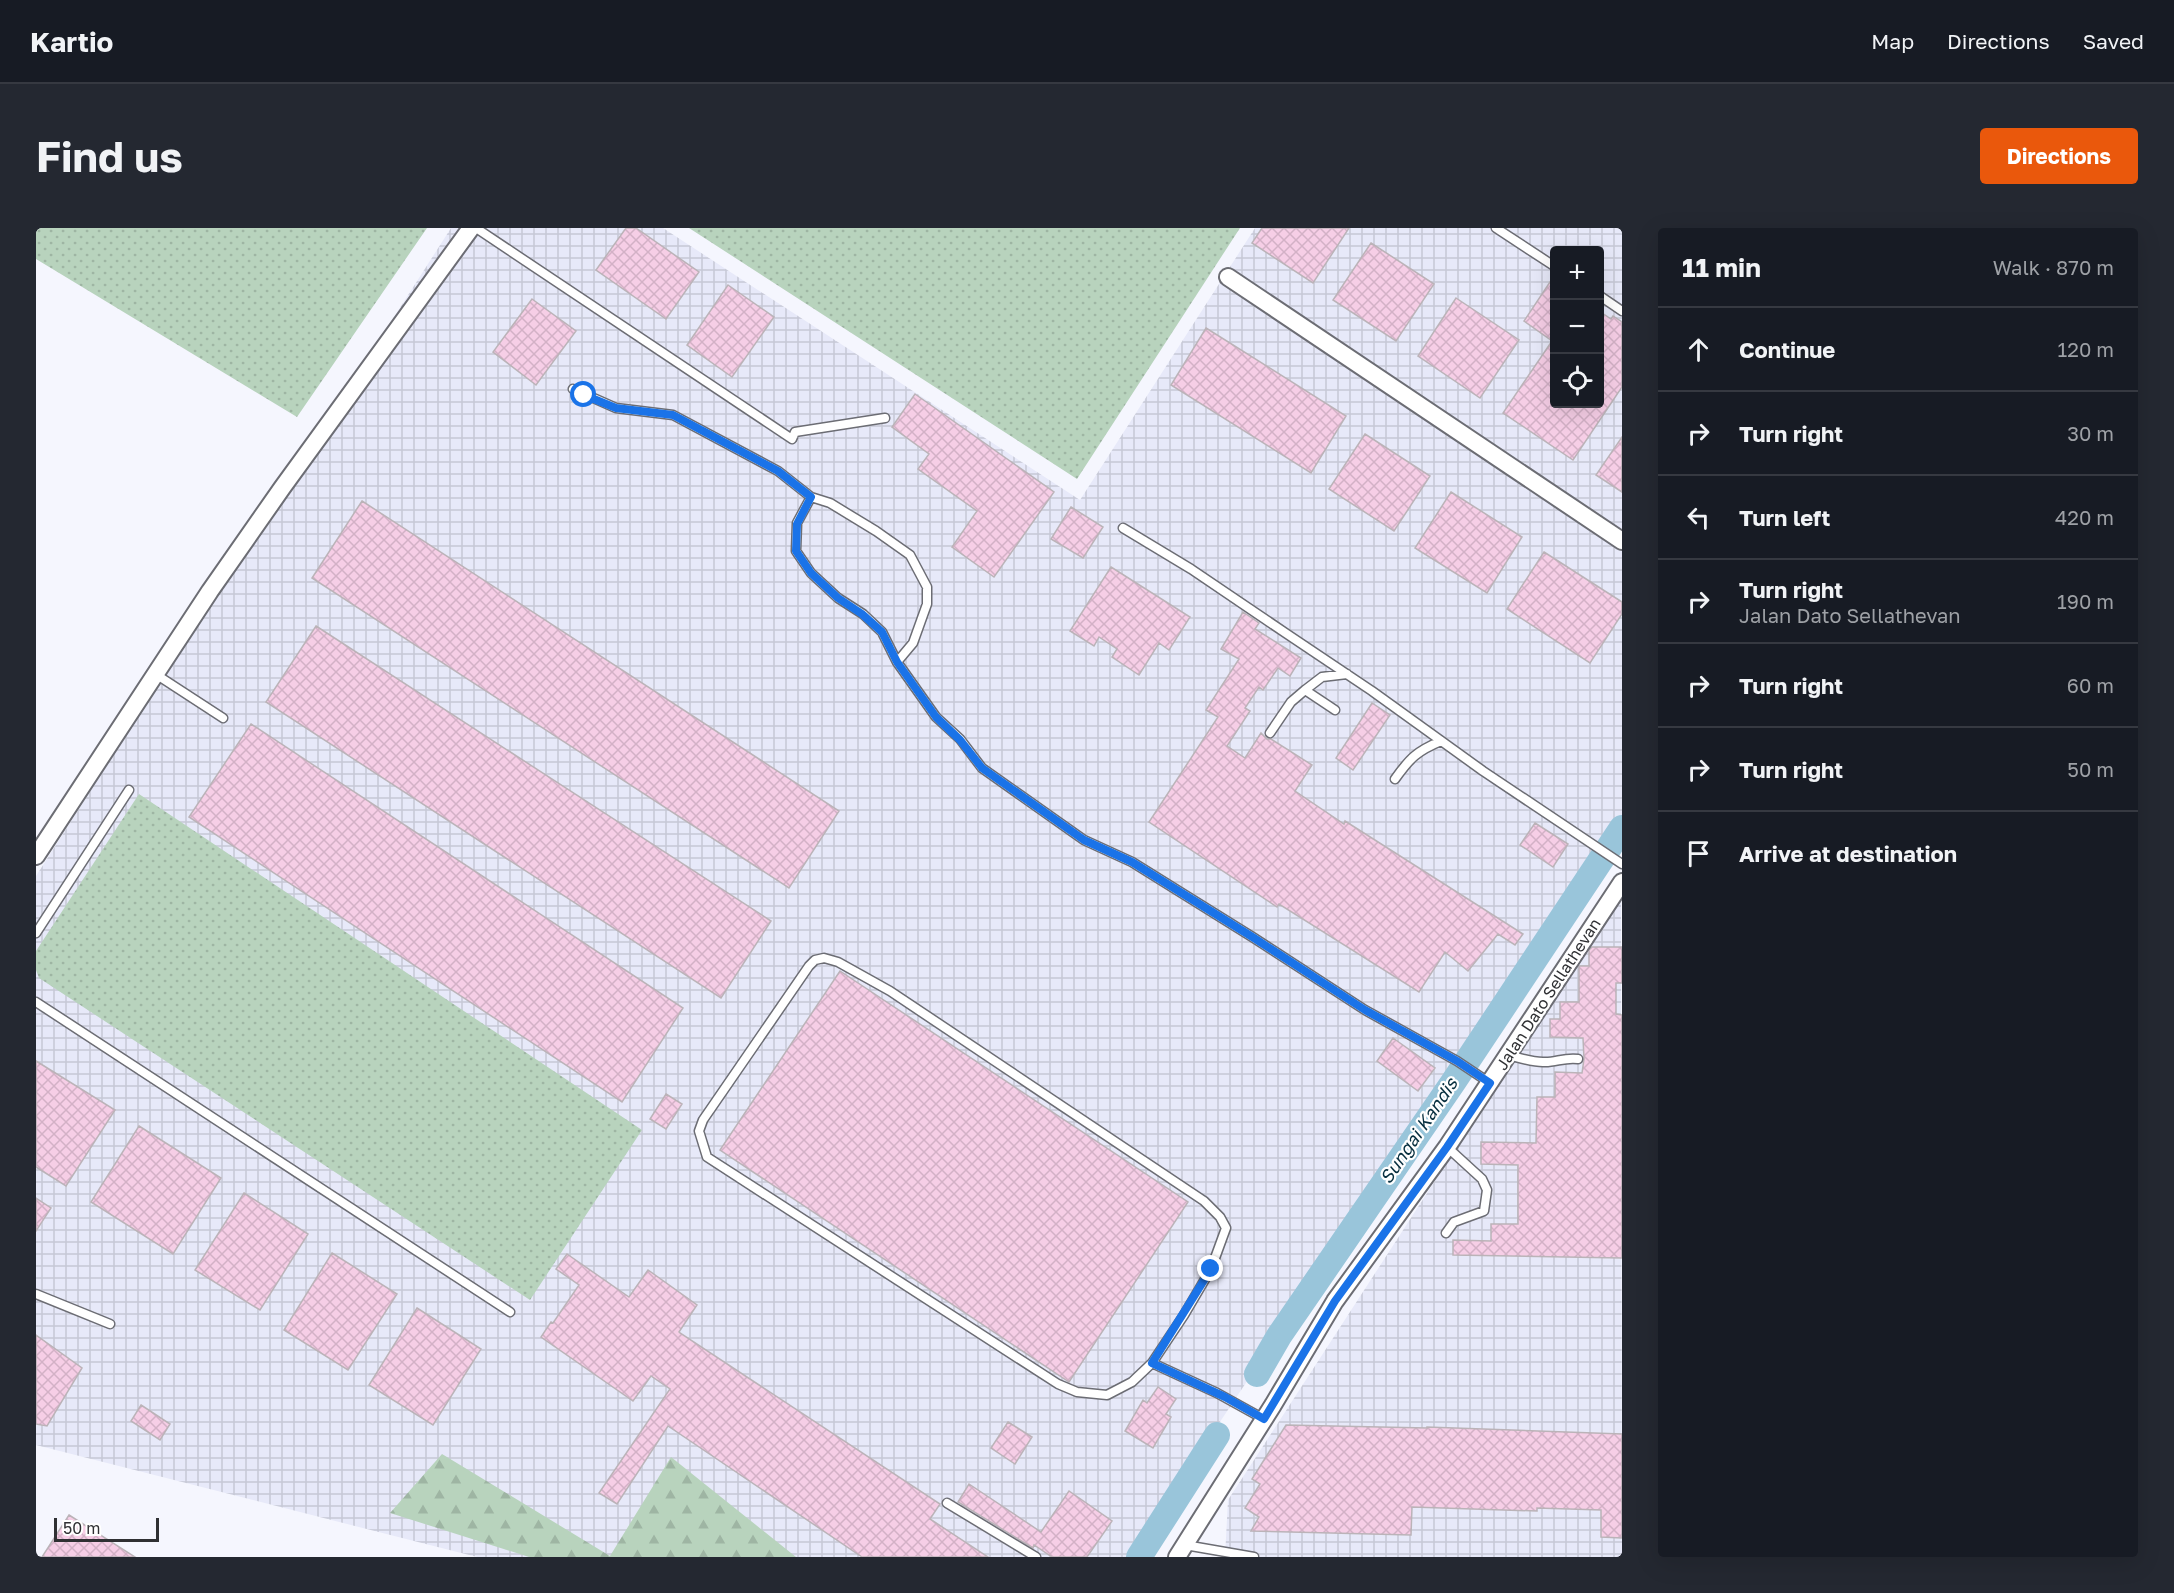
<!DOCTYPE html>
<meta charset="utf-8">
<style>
body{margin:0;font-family:"Golos Text",sans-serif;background:#242831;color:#f1f3f6}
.controls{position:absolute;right:18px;top:18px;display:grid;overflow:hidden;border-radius:6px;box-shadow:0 6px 24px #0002}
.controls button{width:54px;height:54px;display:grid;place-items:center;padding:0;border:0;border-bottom:2px solid #363941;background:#171b24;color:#f1f3f6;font:30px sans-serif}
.scale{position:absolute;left:18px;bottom:15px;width:105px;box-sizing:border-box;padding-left:6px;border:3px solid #2f3033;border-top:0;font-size:16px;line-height:21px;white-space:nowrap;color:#2f3033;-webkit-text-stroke:4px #fff;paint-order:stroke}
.stop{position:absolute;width:18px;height:18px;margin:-14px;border:4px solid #1a73e8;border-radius:50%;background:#fff}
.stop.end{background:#1a73e8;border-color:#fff;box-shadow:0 2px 6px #0008}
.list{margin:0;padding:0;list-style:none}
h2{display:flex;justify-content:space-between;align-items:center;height:78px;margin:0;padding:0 24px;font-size:26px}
h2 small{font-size:20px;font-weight:400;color:#9ea1a6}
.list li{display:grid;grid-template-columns:39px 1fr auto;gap:18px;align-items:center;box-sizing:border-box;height:84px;padding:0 24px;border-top:2px solid #363941}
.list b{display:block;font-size:22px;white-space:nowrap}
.list p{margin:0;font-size:20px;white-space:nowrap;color:#9ea1a6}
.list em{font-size:20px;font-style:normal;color:#9ea1a6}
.icon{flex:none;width:33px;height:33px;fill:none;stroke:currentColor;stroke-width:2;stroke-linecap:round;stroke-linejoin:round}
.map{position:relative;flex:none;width:1586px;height:1329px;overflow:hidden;border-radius:6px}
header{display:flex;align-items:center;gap:36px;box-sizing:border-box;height:84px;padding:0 30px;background:#171b24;border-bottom:2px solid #363941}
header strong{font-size:28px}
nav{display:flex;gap:33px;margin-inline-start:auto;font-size:21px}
.intro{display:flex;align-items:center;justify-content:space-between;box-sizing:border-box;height:144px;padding:0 36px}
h1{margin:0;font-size:42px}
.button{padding:15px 27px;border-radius:6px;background:#ea580c;color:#fff;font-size:21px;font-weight:700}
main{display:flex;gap:36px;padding:0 36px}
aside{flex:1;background:#171b24;border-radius:6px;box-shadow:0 6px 24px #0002}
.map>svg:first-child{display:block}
</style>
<header>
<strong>Kartio</strong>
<nav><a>Map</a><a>Directions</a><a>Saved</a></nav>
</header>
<div class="intro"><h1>Find us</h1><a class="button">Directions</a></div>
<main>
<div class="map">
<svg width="1586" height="1329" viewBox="0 0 1586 1329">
<defs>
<pattern id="industrial-grid" width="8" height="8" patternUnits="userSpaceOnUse" patternTransform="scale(1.5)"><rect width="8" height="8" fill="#e7e9f9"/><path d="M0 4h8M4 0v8" fill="none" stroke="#c6c8d6"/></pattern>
<pattern id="grass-dots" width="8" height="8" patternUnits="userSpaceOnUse" patternTransform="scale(1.5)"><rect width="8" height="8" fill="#b8d3bd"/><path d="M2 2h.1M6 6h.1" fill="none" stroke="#9eb5a3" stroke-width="1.8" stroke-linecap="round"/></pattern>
<pattern id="forest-firs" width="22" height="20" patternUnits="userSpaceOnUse" patternTransform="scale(1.5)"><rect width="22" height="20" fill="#b8d3bd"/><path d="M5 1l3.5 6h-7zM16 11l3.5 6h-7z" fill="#9eb5a3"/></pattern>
<pattern id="building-cross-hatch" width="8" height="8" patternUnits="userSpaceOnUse" patternTransform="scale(1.5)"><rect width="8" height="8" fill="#f6cee6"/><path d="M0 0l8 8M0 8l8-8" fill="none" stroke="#d3b1c6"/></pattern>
</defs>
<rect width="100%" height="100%" fill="#f5f6fe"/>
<path fill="url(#industrial-grid)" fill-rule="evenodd" d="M415,0H627L1044,272L1219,0H1586V590L1094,1329H441L0,1217V648ZM1518,22H1564V176H1518Z
M1585,666L1586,1329H1189L1192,1272Z"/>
<path fill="url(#grass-dots)" d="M0,0H391L261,189L0,31Z
M653,0H1204L1041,251Z
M103,566L606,902L494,1072L3,750L0,742V723Z"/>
<path fill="url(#forest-firs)" d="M406,1226L574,1328L635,1229L760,1329H493L354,1285Z"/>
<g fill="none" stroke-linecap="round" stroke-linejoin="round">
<path stroke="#99c5da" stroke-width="26" d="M1221,1146L1243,1108L1418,853L1586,600
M1103,1329L1181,1207"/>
</g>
<path fill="url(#building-cross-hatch)" stroke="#bbb3b8" stroke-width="1.5" d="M590,0H600L663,44L630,91L560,42Z
M1226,0H1313L1277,55L1216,15Z
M1335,15L1398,56L1360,113L1297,72Z
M1518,48V176H1563V83L1575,91L1577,88L1586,94V159L1537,232L1467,185L1516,113L1488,93Z
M692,57L738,89L696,149L651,117Z
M1420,70L1483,112L1444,170L1382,128Z
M496,71L540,103L500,157L457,124Z
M1170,100L1310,188L1275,245L1135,157Z
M879,166L1018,264L958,349L916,319L941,283L882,241L893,226L856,199Z
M1329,206L1394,248L1358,303L1293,261Z
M1586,209V264L1560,247Z
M1415,264L1486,309L1451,365L1379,320Z
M326,273L803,583L753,660L276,350Z
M1035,279L1067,299L1047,330L1015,311Z
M1508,324L1586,374V386L1554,435L1471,381Z
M1075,339L1154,389L1133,422L1123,415L1103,447L1076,429L1081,421L1063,409L1058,418L1034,403Z
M1207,384L1223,395L1219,401L1265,430L1254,448L1242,440L1227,462L1223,459L1209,480L1214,483L1191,518L1209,530L1225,505L1231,511H1235L1276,537L1259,563L1308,596L1309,593L1487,706L1479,717L1462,706L1432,743L1409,724L1383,764L1243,676L1241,679L1113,594L1182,489L1170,482L1203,431L1185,421Z
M280,398L735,693L685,770L230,474Z
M1336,475L1354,487L1317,542L1300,530Z
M215,496L647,780L586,874L153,589Z
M1499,595L1532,616L1517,639L1484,617Z
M1556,719H1586V755H1580V786L1586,787V1030L1417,1027V1012L1455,1013V996H1482V937L1445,936V914L1500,915L1501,869H1519V844L1546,845L1548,831L1547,810L1514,809V791H1524V774H1543V738H1553V722Z
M804,743L1152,974L1033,1154L684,922Z
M1357,810L1399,840L1382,863L1341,833Z
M0,833L79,882L30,958L0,939Z
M630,866L646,876L630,901L614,891Z
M103,898L185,950L137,1026L55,974Z
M208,965L272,1006L224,1082L159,1042Z
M0,970L15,980L0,1003Z
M296,1025L361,1066L312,1142L248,1102Z
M531,1026L593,1069L612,1042L661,1077L643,1104L644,1105L904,1276L894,1291L952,1329H826L632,1198L581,1276L563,1265L634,1161L615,1148L597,1173L505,1109L515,1094L517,1095L543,1057L520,1041Z
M381,1080L445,1121L397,1197L333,1157Z
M0,1107L46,1140L11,1198L0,1196Z
M1122,1159L1140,1171L1130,1186L1135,1189L1117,1220L1089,1203L1107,1172L1111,1175Z
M105,1177L134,1196L124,1212L95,1193Z
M972,1194L996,1209L979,1236L955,1220Z
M1250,1197L1391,1200V1199L1586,1206V1310L1565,1309V1282L1501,1280V1283L1376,1279L1375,1307L1215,1303L1223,1289L1209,1280L1224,1256L1216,1251Z
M933,1256L1005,1304L1033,1263L1076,1293L1051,1329H1016L998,1317L997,1320L922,1274Z
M33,1287L99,1329H6Z"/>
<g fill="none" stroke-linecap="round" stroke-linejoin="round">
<defs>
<path id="service" d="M440,0L756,211L759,204L849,190
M1460,0L1518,38
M1564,68L1586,83
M537,161L580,180L637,187L742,243L775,269L761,295L760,323L775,345L802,370L827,386L846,404L861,434L900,489L924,511L946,540L1048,612L1096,634L1218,710L1329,782L1421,833L1454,855
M775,269L794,275L840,303L874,327L891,359V376L877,415L861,434
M1087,300L1155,341L1251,406L1336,463L1447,543L1586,636
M121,447L187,490
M1269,462L1299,482
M1234,505L1255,474L1269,462L1286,449L1311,446
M1359,551C1374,530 1381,523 1405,513
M0,705L93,562
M788,730L802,734L854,763L1168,973L1184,989L1190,1000L1175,1041L1148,1087L1116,1135L1096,1154L1071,1167L1041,1164L1022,1156L671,929L663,903L667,892L773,738L779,732Z
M0,774L474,1084
M1472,827C1484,830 1495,834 1507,834C1519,835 1528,829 1542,831
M1410,1005L1418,994L1448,983L1451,962L1446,951L1411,919
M0,1066L74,1096
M1116,1135L1181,1165L1228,1191
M911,1275L1000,1329
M1149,1317L1218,1329"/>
<path id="minor" d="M1192,49L1586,313
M0,628L174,363L246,260L435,0
M1141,1329L1237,1177L1299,1073L1411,919L1586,654"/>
</defs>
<use href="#service" stroke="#6c6d74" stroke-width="11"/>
<use href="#minor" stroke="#6c6d74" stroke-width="20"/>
<use href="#service" stroke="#fff" stroke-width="8"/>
<use href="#minor" stroke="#fff" stroke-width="16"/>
</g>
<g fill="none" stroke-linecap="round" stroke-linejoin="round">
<path stroke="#1a73e8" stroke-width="8" d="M548,167L580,180L637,187L742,243L775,269L761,296L760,323L775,345L802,370L826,386L846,404L861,434L900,489L924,512L946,540L1048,612L1096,634L1218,710L1329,782L1421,833L1454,855L1411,919L1299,1073L1228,1191L1189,1169L1116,1135L1175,1041"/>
</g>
<g text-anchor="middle" stroke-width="4.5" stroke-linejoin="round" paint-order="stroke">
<g font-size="16" fill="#2f3033" stroke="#fff">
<text transform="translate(1512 766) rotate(-57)" y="6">Jalan Dato Sellathevan</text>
</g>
<g font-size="18" font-style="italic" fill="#072f3f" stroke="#fff">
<text transform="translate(1383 903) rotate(-56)" y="6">Sungai Kandis</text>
</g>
</g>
</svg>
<div class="controls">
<button>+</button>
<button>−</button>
<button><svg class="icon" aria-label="locate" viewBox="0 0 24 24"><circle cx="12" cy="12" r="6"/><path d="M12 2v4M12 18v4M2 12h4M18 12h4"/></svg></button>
</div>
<div class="scale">50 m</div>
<div class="stop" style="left:548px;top:167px"></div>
<div class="stop end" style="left:1175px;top:1041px"></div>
</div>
<aside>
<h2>11 min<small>Walk · 870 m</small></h2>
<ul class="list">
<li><svg class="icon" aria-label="ahead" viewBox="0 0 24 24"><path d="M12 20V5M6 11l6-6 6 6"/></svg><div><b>Continue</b></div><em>120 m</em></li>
<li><svg class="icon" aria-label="right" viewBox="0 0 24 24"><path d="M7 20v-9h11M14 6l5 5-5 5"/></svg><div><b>Turn right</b></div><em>30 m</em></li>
<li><svg class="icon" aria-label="left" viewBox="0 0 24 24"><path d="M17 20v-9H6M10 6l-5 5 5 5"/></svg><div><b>Turn left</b></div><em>420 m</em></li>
<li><svg class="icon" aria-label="right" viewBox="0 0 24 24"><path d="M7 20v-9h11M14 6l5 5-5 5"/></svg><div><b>Turn right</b><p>Jalan Dato Sellathevan</p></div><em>190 m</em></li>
<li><svg class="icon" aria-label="right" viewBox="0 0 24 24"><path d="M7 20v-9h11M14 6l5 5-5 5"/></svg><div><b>Turn right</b></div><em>60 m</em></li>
<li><svg class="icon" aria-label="right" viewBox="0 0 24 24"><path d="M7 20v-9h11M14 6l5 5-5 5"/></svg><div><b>Turn right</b></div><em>50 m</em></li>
<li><svg class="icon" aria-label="arrive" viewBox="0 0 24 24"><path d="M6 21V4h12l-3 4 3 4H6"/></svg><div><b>Arrive at destination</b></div></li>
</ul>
</aside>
</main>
